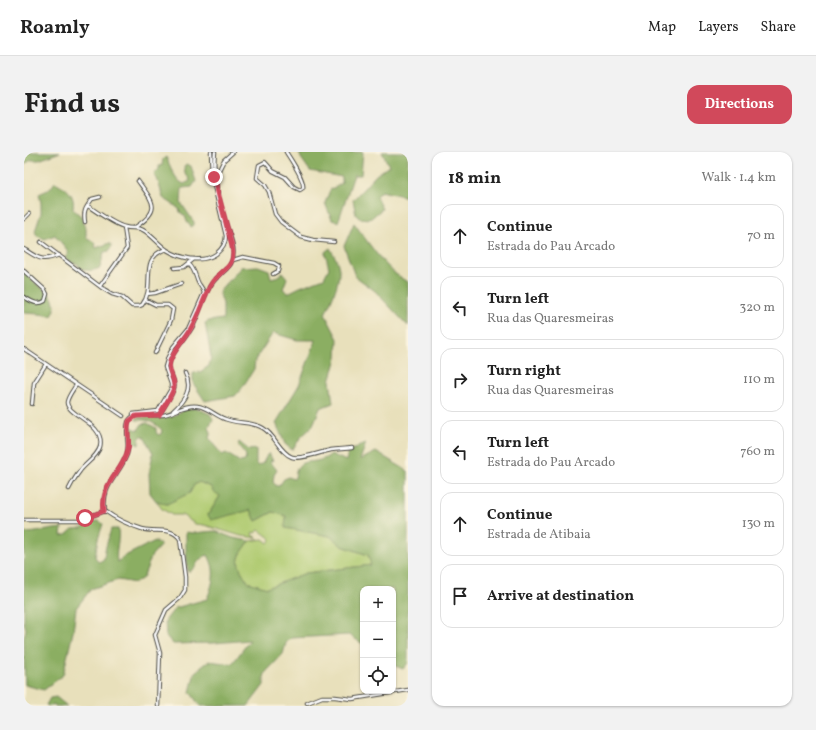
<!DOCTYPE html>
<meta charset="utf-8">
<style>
body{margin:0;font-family:Vollkorn,serif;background:#f2f2f2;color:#222}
.controls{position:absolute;right:12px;bottom:12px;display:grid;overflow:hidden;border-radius:8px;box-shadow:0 1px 3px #0004}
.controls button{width:36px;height:36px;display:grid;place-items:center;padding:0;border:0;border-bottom:1px solid #e0e0e0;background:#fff;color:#222;font:20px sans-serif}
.stop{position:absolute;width:12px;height:12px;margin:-9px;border:3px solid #d1495b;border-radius:50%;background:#fff}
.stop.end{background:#d1495b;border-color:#fff;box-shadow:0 1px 4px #0008}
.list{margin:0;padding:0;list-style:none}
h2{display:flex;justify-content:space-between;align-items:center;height:52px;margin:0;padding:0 16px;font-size:17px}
h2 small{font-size:13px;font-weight:400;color:#767676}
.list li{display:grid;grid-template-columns:26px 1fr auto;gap:12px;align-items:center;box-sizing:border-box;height:64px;margin:0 8px 8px;padding:0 8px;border:1px solid #e0e0e0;border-radius:12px}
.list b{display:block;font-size:15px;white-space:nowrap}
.list p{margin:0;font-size:13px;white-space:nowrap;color:#767676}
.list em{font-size:13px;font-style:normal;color:#767676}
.icon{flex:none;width:22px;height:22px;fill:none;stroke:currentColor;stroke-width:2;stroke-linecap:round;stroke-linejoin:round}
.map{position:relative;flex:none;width:384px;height:554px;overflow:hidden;border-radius:12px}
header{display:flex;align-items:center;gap:24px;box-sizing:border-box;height:56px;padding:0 20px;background:#fff;border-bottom:1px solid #e0e0e0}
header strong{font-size:19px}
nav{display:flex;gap:22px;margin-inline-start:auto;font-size:14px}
.intro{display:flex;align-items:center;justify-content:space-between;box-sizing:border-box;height:96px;padding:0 24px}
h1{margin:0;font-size:28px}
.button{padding:10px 18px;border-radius:12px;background:#d1495b;color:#fff;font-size:14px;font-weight:700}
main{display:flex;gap:24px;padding:0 24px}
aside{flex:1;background:#fff;border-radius:12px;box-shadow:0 1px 3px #0004}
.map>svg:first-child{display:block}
</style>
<header>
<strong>Roamly</strong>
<nav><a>Map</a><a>Layers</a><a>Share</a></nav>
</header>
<div class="intro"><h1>Find us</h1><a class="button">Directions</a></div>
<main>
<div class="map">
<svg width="384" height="554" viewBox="0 0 384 554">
<rect width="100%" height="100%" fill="#fcf5e5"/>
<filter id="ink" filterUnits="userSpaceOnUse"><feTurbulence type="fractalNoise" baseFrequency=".025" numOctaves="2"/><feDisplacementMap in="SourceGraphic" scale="8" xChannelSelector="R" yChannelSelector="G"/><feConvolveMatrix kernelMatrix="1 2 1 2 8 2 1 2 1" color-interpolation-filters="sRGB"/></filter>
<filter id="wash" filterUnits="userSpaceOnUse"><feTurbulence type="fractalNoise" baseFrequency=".012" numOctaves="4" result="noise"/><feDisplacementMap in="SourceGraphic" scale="16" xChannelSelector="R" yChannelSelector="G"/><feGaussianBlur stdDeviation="0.9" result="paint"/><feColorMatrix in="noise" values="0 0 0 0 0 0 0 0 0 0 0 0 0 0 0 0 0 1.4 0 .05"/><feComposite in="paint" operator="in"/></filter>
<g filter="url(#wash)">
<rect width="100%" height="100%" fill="#e8e0bb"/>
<path fill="#afca6f" stroke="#6d7a4d" d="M175,330L187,335L196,344L184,363L227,358L232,369L249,360L263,364L262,376L306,384L318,394L344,403L348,413L282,421L243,436L224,430C211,410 211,408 226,389L239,387L244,391L247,387L235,378L231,381L229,380L228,383L233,386L217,384L180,373L171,372L158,363H148L138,357L133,350L143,352Z"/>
<path fill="#8bae62" stroke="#5b6c46" d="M0,0H36L15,8H7L0,13Z
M275,0H339L337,23H330L314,70L308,68L301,51L306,38L318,31V25L286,19L277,6Z
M358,0H384V45L357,39L352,44L358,57L346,67L335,66L332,63L329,48L352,23L365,14Z
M142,5C146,13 151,29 160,32L166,29L165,26L161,22L160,14L162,12L167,14L172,29L168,35L158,36L157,51L170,70V73L167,75L163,70L161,64L156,60L155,57L150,53L139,46L134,29L130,22L135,17V14L138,13L139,7Z
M31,30C38,34 48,39 49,48C50,51 49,54 49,57L59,66V72L62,75V85L70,90L72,96L86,91L88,94L85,99L80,100L76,116C67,119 63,120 55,115L54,112C49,111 44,110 41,105L44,102V99L31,83L21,87L13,84L11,79L17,61V51L15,42L26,37Z
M330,71C344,90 363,120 384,130V174L351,139L331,124L320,94Z
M306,96C310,103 314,109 315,117C316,131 307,149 301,162L314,187L313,206L306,229L309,251L296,256L288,275L278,284L268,298L261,292L252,271L275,233L292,188H273L249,181L231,208L230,217L218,236L211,244L181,249L169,231V221L176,220L185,214L187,205L181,171L185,169L199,167V152L195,140L217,115L234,114L245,118L247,126L255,124L258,120L263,126L259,137L264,141L276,135L300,126L305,116L301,100Z
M0,119C3,123 7,128 11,131C22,139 31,143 31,158L28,164L15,162L0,161Z
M172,256L186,262L189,267L185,276L187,280L185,286C189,293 194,297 198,303L202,301L216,310L221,309L222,303L214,293L215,290L225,298L232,297V312L234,314L239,311L243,303L245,301L249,309L248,308L246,310L253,318L250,323L249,330L252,334H255L260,327L265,325L269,327L271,326C273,304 285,313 299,307C302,306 305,304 307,302L322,309L324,300L342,291L336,308L352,300L384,319V511L379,517L369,513V437H339V492L325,483L267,486L262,491L259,502L242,520L240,525V533L224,554H176L166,540L171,520L185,509L208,512L226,488L190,491L149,492L142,484L141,469L151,456L183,447C189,431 193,419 184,403C171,407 174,416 164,420L162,397V380L169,381L191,379L209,386L226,389C211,408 211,410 224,430L243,436L282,421L347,413L344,403L318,394L306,384L261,376L262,364L249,360L232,369L227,358L187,368L184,363L196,344L189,339L187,335L175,330L170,333L166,341L143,352L133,350L126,341L125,322L129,301L119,283L115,287V293L106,289V275L114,278L118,272L123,271L132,276V280L134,283L137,282L138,278C130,270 123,267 112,268V266L114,265H148L159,258Z
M75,369L79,372L74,387L71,405L75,410L80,407L81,398L87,377H94C96,388 91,397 93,410L101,404L131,389L137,393L128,403L119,426L111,431L94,428L67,437L52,456L49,480L39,523L20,538L1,533L0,486L2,477L0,470V381C13,381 25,377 38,376L37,384L42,383L49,377L58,376L66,370Z
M32,545L43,554H31L30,552L26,554L22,553L26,546Z"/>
</g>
<g filter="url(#ink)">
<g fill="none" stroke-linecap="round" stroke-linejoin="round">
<defs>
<path id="minor" d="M262,0C267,8 281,28 279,36L276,38L270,35L261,25L249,19L241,10L235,13L233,26L241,33L245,40L251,62L257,70L277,85L289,88L310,90
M190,20L195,18L200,8L209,0
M64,54C73,60 91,73 101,75C107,77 113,75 119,78C128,83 134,92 143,98C156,106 178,112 192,102C198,97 202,91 202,84L188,25L187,0
M0,67L5,62
M61,70C59,58 62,56 68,47L76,45
M110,76C138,58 130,51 114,29
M17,90L78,136L88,142L98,145L108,154H115L118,153C133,134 113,107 142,97
M0,97C15,107 18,110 35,103
M209,108L219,105L250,111L255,114L254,119L249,122
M150,116L160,115L170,107
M0,119L21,138L23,142L21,149C13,154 7,149 0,145
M76,134L103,96L100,75
M123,142L131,141L157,132
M122,148L132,153H144L149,157L147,168L131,201
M0,197L99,264
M8,252L10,231L22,212
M149,259C161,248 169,236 161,221
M109,262L134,259L147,237V232L141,215L144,205L149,195L164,177L180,141C179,137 178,136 175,132C171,125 172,119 165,112
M135,263C139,256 149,242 150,236C153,224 139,221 148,204C154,193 163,185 169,174C176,161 180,140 189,130C196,120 208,117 209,104C211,94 205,82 202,72C195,48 188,24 191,0
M45,337C48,331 52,324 56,319C62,311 73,305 76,295C82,271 42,263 43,250C44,244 49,238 52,233
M81,359C77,332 94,326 103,302C106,292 100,273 106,267C113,259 130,264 139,263C151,261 161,252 174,254C183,255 192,264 201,267C213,272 227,269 239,276C251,283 256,301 268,305C277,308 297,300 307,298C314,297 321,297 328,296
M81,359C92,367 105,373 118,377C131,381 147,374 156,387L161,425V438L156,446L142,458L131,483L136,501L134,554
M0,368H55L81,359
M283,551L298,545H311L328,547L384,538"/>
</defs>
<use href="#minor" stroke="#474641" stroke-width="4.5"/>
<use href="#minor" stroke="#fff" stroke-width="2.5"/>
</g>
</g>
<g fill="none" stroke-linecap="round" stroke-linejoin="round" filter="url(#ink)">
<path stroke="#d1495b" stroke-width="5" d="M61,366L80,359C76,329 98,323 104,297C106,288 102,278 105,269L112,264L135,263C139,256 151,240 150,233C150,224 143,219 146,210C150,197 161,188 167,176C175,163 179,148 186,134C195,116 213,119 208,94L190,25"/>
</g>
</svg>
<div class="controls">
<button>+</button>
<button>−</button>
<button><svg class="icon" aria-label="locate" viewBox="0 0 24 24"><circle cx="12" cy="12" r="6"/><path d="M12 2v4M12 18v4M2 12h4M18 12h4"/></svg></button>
</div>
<div class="stop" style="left:61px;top:366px"></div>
<div class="stop end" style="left:190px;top:25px"></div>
</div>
<aside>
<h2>18 min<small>Walk · 1.4 km</small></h2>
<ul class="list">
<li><svg class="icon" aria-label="ahead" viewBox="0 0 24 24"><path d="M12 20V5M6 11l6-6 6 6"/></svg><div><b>Continue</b><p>Estrada do Pau Arcado</p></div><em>70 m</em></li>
<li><svg class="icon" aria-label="left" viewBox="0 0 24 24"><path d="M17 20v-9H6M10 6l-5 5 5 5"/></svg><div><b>Turn left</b><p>Rua das Quaresmeiras</p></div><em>320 m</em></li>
<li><svg class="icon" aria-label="right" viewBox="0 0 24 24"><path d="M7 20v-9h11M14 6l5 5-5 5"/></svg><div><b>Turn right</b><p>Rua das Quaresmeiras</p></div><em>110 m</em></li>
<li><svg class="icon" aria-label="left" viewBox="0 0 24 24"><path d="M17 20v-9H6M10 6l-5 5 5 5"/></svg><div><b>Turn left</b><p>Estrada do Pau Arcado</p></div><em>760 m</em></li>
<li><svg class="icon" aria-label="ahead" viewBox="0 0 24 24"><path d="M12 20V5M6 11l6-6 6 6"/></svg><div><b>Continue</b><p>Estrada de Atibaia</p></div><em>130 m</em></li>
<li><svg class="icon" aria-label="arrive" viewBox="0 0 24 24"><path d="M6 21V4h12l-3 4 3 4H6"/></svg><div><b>Arrive at destination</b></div></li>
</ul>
</aside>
</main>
